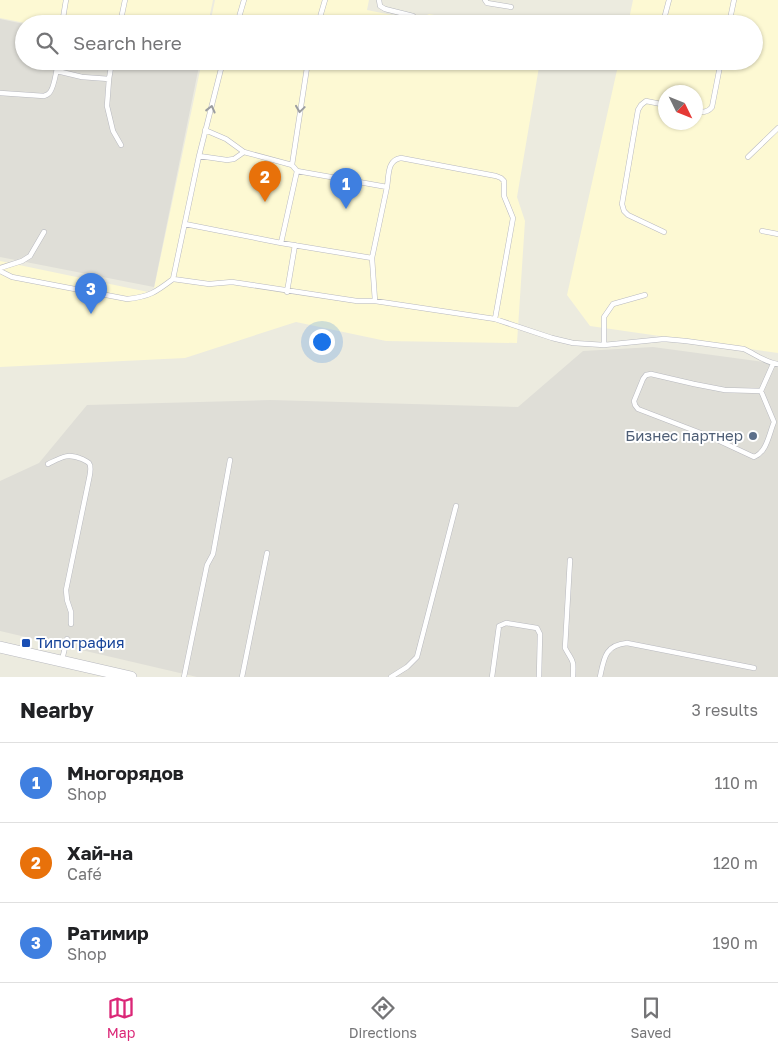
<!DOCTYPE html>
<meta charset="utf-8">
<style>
body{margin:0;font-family:"Golos Text",sans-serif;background:#f2f2f2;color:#202124}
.compass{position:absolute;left:658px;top:85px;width:45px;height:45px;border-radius:50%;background:#fff;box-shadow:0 1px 4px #0004;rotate:133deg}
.you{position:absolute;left:321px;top:341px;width:18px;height:18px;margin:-12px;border:4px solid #fff;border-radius:50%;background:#1a73e8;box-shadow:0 0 0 8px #1a73e833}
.badge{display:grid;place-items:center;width:32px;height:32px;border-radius:50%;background:#db2777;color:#fff;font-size:16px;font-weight:700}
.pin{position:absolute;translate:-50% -41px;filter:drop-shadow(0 1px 2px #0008)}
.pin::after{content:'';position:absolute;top:26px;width:18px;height:15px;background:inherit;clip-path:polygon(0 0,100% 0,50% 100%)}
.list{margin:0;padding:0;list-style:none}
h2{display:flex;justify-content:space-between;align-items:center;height:65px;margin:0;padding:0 20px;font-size:21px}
h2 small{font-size:16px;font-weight:400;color:#757577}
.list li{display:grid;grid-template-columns:32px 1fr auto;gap:15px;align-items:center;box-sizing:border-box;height:80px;padding:0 20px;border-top:1px solid #e0e0e0}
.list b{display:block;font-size:19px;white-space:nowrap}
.list p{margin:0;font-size:16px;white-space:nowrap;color:#757577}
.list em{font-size:16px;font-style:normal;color:#757577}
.icon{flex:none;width:28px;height:28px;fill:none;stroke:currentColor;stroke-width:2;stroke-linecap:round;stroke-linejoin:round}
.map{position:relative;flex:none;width:778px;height:677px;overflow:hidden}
.search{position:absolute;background:#fff;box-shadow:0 1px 4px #0004;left:15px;right:15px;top:15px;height:55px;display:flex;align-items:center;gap:12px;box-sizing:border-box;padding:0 18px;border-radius:28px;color:#757577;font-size:19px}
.sheet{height:305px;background:#fff}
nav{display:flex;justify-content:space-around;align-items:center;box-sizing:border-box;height:70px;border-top:1px solid #e0e0e0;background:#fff;font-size:14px;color:#757577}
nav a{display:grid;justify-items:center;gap:2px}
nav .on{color:#db2777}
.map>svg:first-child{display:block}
</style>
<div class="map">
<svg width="778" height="677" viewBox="0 0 778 677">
<rect width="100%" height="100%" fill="#ecebdf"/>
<path fill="#fdf9d3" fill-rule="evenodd" d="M0,0H213L208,24H30L0,18Z
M215,0H369L367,10L417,20L429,14L483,24H210Z
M633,0H778V353L590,326L567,295L619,61H754V24H628ZM666,92H696V122H666Z
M202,61H540L517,197L525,221L517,343L386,341L296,322L185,358L0,367V261L153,293Z"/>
<path fill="#dfded7" d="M0,19L24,24V61H172L199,66L154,287L0,257Z
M653,347L778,364V677H197L0,631V481L39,463L87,405L270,400L518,407L583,351Z"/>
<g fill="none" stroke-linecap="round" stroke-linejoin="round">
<defs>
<path id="service" d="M379,0L380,6L385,9L413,16
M485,0L487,3L511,7
M664,19L669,0
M62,24L66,0
M120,24L125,0
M237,24L244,0
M318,24L325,0
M729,24L734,0
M57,71L82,77L109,79L107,106L113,131L121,145
M109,79L112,61
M0,93L44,96C46,95 47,95 48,94C54,91 57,68 58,61
M696,111C703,112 707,113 712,107L721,61
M205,130L226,139L244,152
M199,156L227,160L234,159L244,152L292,165L297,171L387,187C389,175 387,160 401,158L496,176L501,178L504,181V196L513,218L495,319
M748,157L778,128
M292,165L308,61
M185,224L281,243L372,258L375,301
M762,231L778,234
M664,232L628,215L624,211L622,204L638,110L641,105L646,101L666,105
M281,243L297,171
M372,258L387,187
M0,268L22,261L30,256L44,232
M0,271L12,277L127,299C149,297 156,292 173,279L209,284L232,282L357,301H375L495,319L552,338L573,343L604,345L664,339L686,341L744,349C755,354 766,363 778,364
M173,279L199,156L223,61
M287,292L295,245
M604,345V317L613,304L645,295
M761,391L774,422C769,434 767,452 754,457L711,437L638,409L635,405L634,401L643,379L646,375L651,374L694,384L725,390L761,391L773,364
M48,464C62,457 67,453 82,459C84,460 87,461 89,463C92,467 90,474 89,479L66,590L67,600L71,612V624
M570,560L565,648C573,663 574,658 573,677
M62,660L67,639
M184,677L207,565L213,554L230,460
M242,677L267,553
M391,677L407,667L417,657L456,506
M492,677L499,626L506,623L537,628L540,634L539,677
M600,677C604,658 605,645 627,643L754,668"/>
<path id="tertiary" d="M0,647L131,677"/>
</defs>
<use href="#service" stroke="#b8b9bf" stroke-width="5.5"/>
<use href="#tertiary" stroke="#b8b9bf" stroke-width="12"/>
<use href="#service" stroke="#fff" stroke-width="4.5"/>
<use href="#tertiary" stroke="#fff" stroke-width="11"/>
</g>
<defs><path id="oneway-chevron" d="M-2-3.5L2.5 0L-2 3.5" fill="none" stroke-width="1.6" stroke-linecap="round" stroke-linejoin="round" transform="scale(1.25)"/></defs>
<g stroke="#9b9da0">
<use href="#oneway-chevron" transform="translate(211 109) rotate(-76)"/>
<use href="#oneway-chevron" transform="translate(300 109) rotate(98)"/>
</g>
<circle fill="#5c6f8a" stroke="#fff" stroke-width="2" cx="753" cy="436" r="5"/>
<rect fill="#1a4fb4" stroke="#fff" stroke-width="2" x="21" y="638" width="10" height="10" rx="2.5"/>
<g text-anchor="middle" stroke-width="4" stroke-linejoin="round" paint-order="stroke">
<g font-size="15" fill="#4e5e75" stroke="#fff" text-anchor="end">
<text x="743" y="441">Бизнес партнер</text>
</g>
<g font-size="15" fill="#164399" stroke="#fff" text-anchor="start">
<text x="36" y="648">Типография</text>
</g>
</g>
</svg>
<svg class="compass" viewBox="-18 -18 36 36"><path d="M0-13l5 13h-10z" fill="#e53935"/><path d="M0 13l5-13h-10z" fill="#757577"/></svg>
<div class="you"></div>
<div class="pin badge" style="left:346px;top:209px;background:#3f7fe0">1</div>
<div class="pin badge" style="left:265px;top:202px;background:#e8710a">2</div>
<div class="pin badge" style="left:91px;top:314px;background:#3f7fe0">3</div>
<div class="search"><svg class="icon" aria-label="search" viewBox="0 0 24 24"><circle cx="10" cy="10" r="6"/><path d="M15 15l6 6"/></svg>Search here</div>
</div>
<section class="sheet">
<h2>Nearby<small>3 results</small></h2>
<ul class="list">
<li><span class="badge" style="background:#3f7fe0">1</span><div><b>Многорядов</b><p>Shop</p></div><em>110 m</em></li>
<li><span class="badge" style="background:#e8710a">2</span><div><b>Хай-на</b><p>Café</p></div><em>120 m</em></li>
<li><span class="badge" style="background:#3f7fe0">3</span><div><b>Ратимир</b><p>Shop</p></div><em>190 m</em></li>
</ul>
</section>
<nav>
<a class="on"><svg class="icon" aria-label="map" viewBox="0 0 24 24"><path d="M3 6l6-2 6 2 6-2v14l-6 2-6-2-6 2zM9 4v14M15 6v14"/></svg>Map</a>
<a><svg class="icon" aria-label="directions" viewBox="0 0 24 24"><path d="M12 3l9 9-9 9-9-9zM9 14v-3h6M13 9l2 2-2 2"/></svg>Directions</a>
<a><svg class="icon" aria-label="saved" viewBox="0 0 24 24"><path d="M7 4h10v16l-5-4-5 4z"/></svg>Saved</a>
</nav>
